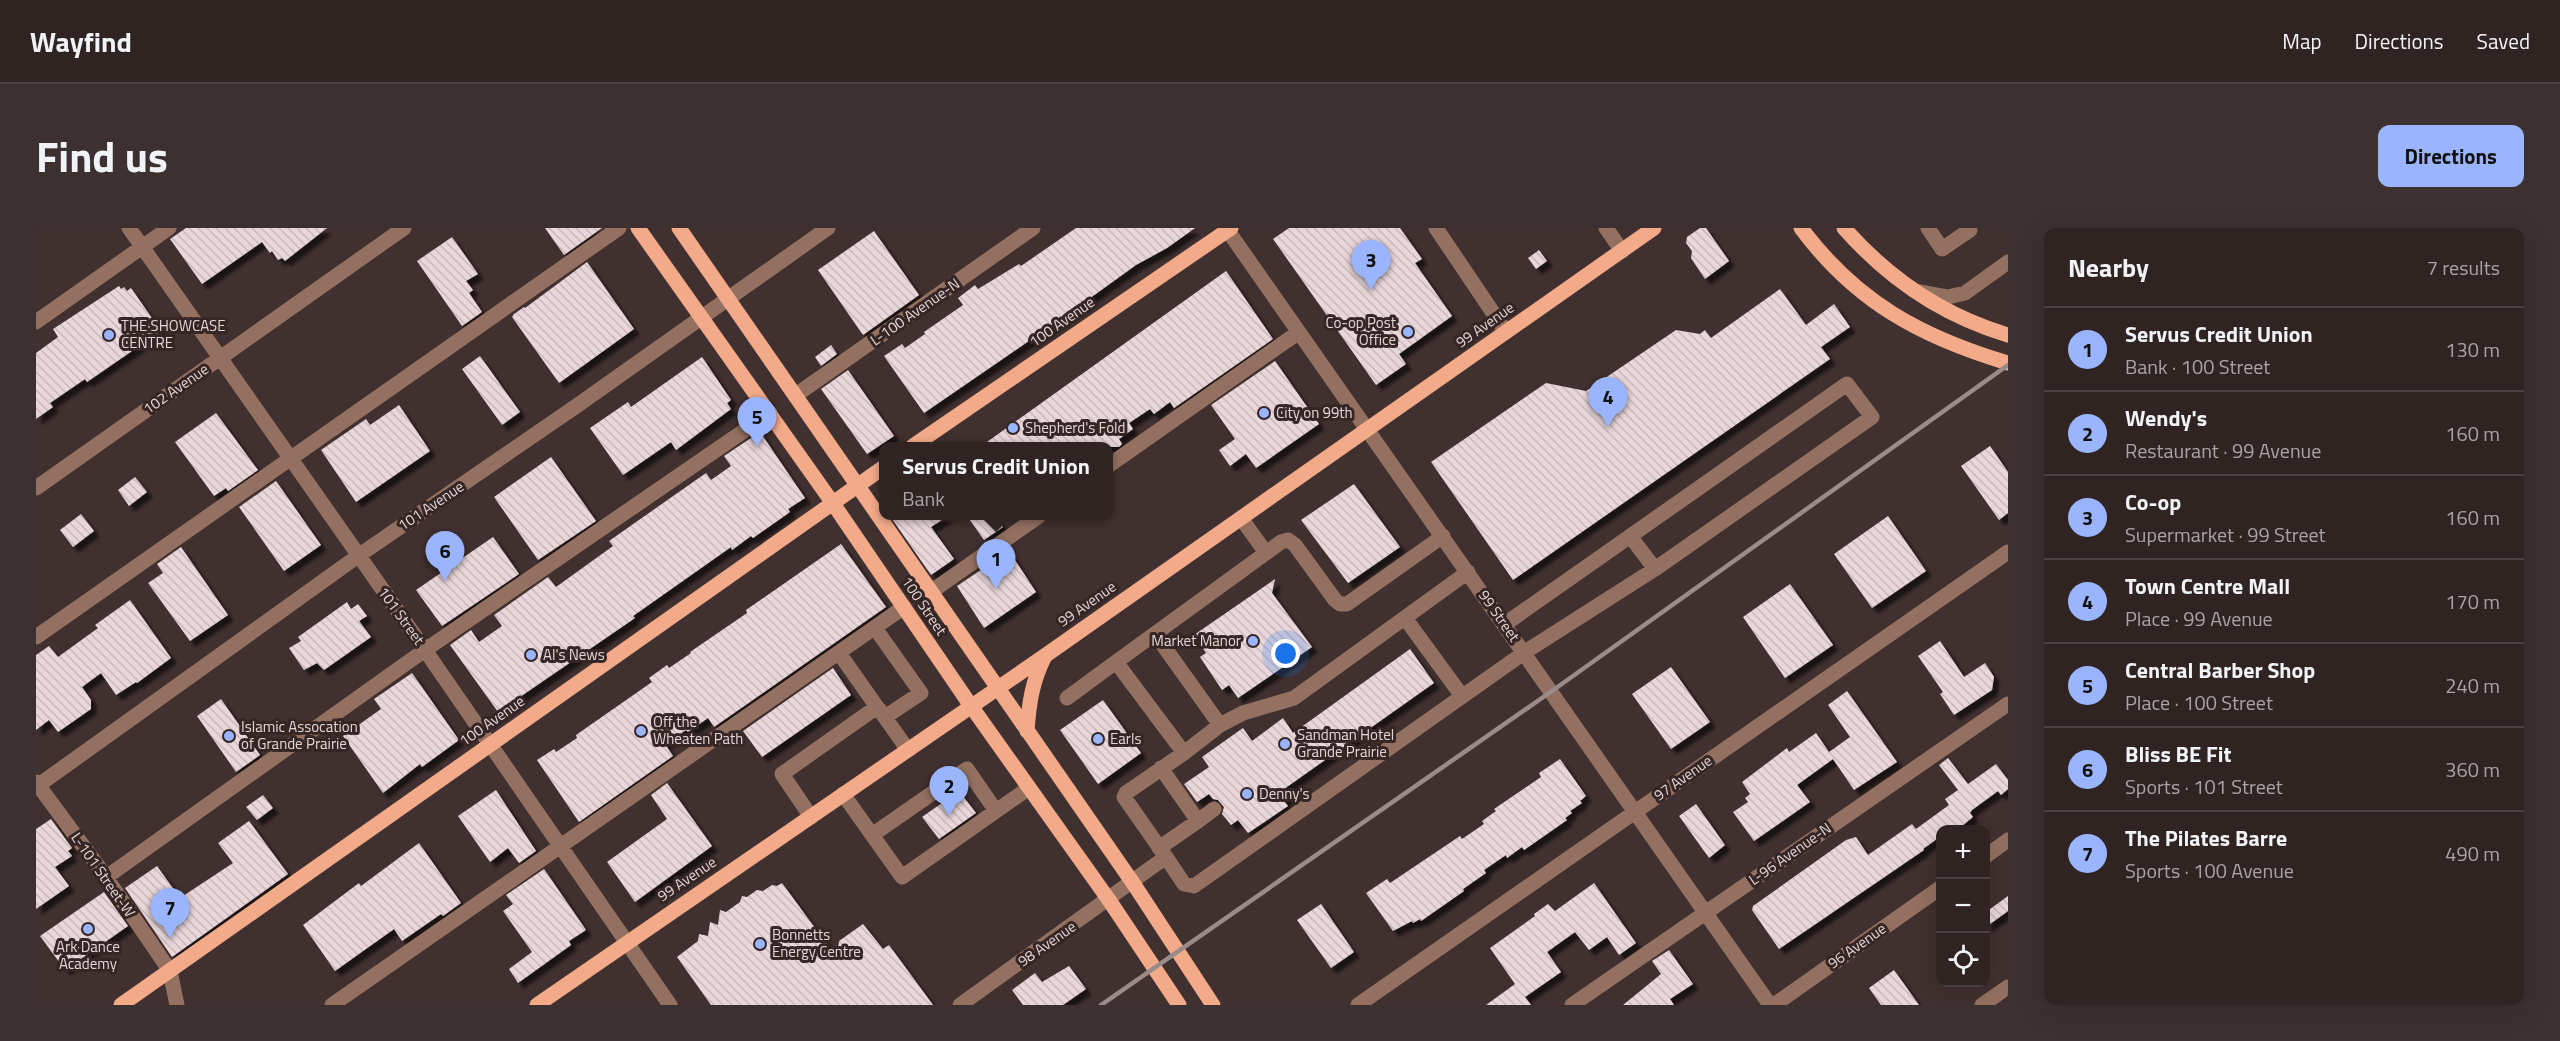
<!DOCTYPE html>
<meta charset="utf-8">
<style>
body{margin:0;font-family:"Titillium Web",sans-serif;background:#3c3030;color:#f1f3f6}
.controls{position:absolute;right:18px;bottom:18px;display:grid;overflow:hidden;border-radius:12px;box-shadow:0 6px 24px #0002}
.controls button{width:54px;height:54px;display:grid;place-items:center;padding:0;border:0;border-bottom:2px solid #4b4141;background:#302423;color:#f1f3f6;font:30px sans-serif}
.you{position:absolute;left:1250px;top:426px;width:21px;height:21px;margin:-15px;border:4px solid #fff;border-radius:50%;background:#1a73e8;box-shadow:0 0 0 9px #1a73e833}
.badge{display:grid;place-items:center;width:39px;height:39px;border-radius:50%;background:#9ab5fd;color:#111;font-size:20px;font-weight:700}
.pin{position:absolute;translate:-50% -50px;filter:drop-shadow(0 2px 3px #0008)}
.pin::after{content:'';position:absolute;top:32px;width:21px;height:18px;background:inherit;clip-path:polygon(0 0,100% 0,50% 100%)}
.popup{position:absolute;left:843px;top:214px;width:234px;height:78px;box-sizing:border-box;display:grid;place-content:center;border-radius:12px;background:#302423;filter:drop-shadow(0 2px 4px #0005);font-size:20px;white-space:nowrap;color:#a8a4a6}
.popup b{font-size:22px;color:#f1f3f6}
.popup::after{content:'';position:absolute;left:50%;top:100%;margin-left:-12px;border:12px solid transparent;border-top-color:#302423}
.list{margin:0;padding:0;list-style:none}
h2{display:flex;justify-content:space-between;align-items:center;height:78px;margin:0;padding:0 24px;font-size:26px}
h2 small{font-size:20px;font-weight:400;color:#a8a4a6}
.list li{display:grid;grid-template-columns:39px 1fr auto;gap:18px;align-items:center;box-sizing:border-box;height:84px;padding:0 24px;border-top:2px solid #4b4141}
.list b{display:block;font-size:22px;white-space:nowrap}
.list p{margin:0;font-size:20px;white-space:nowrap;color:#a8a4a6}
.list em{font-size:20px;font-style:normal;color:#a8a4a6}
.icon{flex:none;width:33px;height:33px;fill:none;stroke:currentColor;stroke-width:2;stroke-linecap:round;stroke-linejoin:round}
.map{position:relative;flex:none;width:1972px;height:777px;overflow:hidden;border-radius:12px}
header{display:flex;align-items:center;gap:36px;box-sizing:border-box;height:84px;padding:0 30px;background:#302423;border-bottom:2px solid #4b4141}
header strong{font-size:28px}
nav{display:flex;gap:33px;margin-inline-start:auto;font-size:21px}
.intro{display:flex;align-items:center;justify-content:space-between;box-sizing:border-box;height:144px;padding:0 36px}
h1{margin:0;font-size:42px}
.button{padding:15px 27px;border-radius:12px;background:#9ab5fd;color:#111;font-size:21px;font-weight:700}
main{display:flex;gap:36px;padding:0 36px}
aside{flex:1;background:#302423;border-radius:12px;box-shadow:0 6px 24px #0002}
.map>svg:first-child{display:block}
</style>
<header>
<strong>Wayfind</strong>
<nav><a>Map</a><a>Directions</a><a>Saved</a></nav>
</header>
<div class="intro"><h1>Find us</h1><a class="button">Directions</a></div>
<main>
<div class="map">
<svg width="1972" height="777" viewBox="0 0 1972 777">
<defs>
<pattern id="building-back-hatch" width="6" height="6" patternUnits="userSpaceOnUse" patternTransform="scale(1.5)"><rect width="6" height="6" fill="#e9d6db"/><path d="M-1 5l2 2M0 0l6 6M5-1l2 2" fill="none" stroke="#c8b8bc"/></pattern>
<filter id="shadow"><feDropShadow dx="5.5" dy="5.5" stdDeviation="1.5" flood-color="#0009"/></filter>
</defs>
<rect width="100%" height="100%" fill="#40302f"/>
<path fill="url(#building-back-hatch)" filter="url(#shadow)" d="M150,0H291L249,33L246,30L242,32L236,23L234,25L226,14L166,56L134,11Z
M509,0H566L528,27Z
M1040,0H1159L1131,20L1100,37L1025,91L888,185L848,128L866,116L869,120L889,106L888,104L927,77L922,70L939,57L942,61L983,36L985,38Z
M1253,0H1364L1386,31L1379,35L1416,88L1363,126L1370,136L1340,157L1237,11Z
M1664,0H1670L1693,33L1669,51L1655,30L1656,23L1650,15L1651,9Z
M838,3L883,67L827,107L782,42Z
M416,9L442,46L430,53L437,62L433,65L446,84L426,98L381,33Z
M1503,22L1511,33L1500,41L1492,30Z
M551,34L598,101L523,155L476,89L478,86L488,79L489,80Z
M1190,43L1237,111L1138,180L1134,174L1118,186L1114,181L1093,195L1097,201L1083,211L1086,216L1083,219H944Z
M83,58L85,61L88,59L91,63L95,60L125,103L51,154L49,151L14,175L17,179L0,191V125L22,109L17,101Z
M1744,61L1770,97L1798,76L1814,99L1785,119L1794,131L1477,352L1395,234L1510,155L1550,163L1640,102L1664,106L1669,102L1675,110Z
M795,117L801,126L785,138L779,129Z
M444,128L484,184L466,197L426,141Z
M666,129L695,172L691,175L695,181L640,222L635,214L587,247L554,200L592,174L595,179Z
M1239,133L1283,196L1220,240L1210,226L1194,238L1183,222L1199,211L1175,177Z
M812,142L858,208L831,226L785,161Z
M363,177L394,223L320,274L285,222L330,191L334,197Z
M180,185L222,242L192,263L190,260L178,268L139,214Z
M724,204L769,270L752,281L754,284L717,310L715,308L696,322L695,319L597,388L599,390L462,484L414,417L435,402L443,414L466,398L458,387L512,349L520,359L577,318L573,313L670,245L675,252L695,238L688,228Z
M1954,218L1972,244V285L1963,292L1925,238Z
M515,229L560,293L502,332L458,269Z
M99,249L111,264L93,278L82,262Z
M240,253L285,317L248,343L203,279Z
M1318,256L1364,319L1312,355L1265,292Z
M45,286L58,303L37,319L24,302Z
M854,288H912L895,299L918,331L895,347Z
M931,288H959L967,299L948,312Z
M1852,288L1890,343L1836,380L1798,326Z
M457,309L483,346L406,398L380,362Z
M805,316L850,379L678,499L672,490L652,504L650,502L629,516L637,528L543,594L501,532L518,521L520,524L541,510L540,507L616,454L613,450L631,437L633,440L655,425L654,424L711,385L710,382Z
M145,319L192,387L154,413L112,355L127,345L121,336Z
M973,323L1000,364L948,400L921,358Z
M1239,351L1236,365L1276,419L1202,470L1193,457L1186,462L1164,429L1170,425L1158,407Z
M1754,356L1797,417L1749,450L1707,389Z
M94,372L135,430L101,455L100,454L80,467L65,445L46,459L55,472V481L22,504L13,492L0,502V427L13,418L22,429L62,400L59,397Z
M311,374L315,381L322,376L331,388L323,393L335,409L288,442L281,435L268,442L253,420L265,413L262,409Z
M1904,413L1928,449L1949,435L1958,449L1956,462L1918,487L1904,466L1907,464L1882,428Z
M1374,421L1398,455L1248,561L1254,569L1248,573L1252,578L1212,605L1202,592L1195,597L1186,586L1188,579L1182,572L1177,571L1173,566L1161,574L1148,556L1173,539L1166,529L1207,500L1216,513L1247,490L1257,505Z
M1635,439L1674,494L1635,521L1596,466Z
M797,440L815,467L726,529L707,503Z
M376,445L423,512L386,539L384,536L347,565L307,508L345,481L338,471Z
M1811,463L1861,534L1818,562L1797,531L1761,557L1774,574L1718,613L1697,584L1712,574L1709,570L1714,566L1706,554L1751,520L1753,524L1780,505L1793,524L1814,509L1792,477Z
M185,471L224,527L200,544L161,488Z
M1067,472L1105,525L1062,556L1024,502Z
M1912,530L1932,556L1960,536L1972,552V561L1965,567L1962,563L1936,582L1934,585L1937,589L1921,602H1905V608L1887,621L1888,622L1743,721L1716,682L1717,678L1810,612L1820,609L1832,627L1876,596L1880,601L1913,577L1909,571L1922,562L1903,537Z
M1524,531L1550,568L1544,573L1546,575L1534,583L1536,585L1529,590L1531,592L1488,622L1486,619L1471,630L1470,627L1448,642L1450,645L1427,661L1428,663L1385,693L1384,691L1377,695L1376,693L1357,703L1330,665L1351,651L1354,655L1424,608L1426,611L1448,596L1446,593L1460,583L1458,581L1505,549L1503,545Z
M631,555L676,618L599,674L571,634L631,591L615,567Z
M460,562L500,623L483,635L472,620L454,634L422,588Z
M923,563L940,585L903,611L886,589Z
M227,567L237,580L221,592L210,579Z
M1660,576L1689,617L1673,630L1643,588Z
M15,591L36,620L32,623L36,628L19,639L33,658L0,681V601Z
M213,593L252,646L136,729L89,660L121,638L144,670L197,635L182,615Z
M383,615L425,675L407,688L405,686L366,713L358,701L299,743L267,697L323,655L325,658Z
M508,641L550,702L533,713L535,717L482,755L473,741L496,724L467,683L477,676L470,667Z
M746,655L801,730L803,713L827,696L847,721L853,717L897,777H675L641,729L662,713L663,706L672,708L674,694L682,697L684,682L690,684L704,674L706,668L711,669L721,662L727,663L736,657L741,658Z
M1558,655L1600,715L1583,727L1571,709L1553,722L1539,704L1511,724L1525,744L1489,769L1495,777H1450L1479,756L1454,720L1499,688L1498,686L1512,676L1519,683Z
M68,664L92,698L29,742L4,708Z
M1972,668V683L1950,699V684Z
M1285,676L1318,724L1295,740L1261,692Z
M1633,722L1657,756L1634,771L1638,777H1587L1625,746L1616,733Z
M1033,738L1050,761L1027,777H987L976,762L999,745L1006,754Z
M1858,742L1883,777H1845L1833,760Z"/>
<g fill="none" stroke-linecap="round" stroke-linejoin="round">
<path stroke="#937060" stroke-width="15" d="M93,0L389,422L634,777
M1190,0L1734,777
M1400,0L1470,104
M1570,0L1586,23
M1892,0L1906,21L1934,2
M1880,63L1912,69L1929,65L1972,34
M0,94L133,0
M760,167L997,0
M1072,238L1263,104
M0,260L368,0
M1594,308L1619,341
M1230,325L1245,314L1252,312L1259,317L1299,372L1304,376H1311L1407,308
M896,363L1003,288
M1369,390L1426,468
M839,400L885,465L849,489
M1119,406L1184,497
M0,409L583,0
M1080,434L1230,325L1205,290
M1031,470L1080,434L1148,525L1184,497L1207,485L1258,470L1432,344
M843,481L872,522
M1125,540L1162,593L1178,581
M0,554L67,645L134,743L141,777
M0,559L322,328L539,179L792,0
M807,566L866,649L993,560
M775,589L746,546L841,479L803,425
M836,607L931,541L960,583
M1123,620L1162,593
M1950,628L1972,612
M1130,629L1148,656L1158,658L1489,424L1619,341L1836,189L1811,156L1469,396
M69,650L389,422L734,185
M296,777L868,379
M924,777L1130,629L1088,569L1090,565L1148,525
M1322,777L1972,324
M1536,777L1972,476
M1738,777L1904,660
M1946,777L1972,759"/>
<path stroke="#f2aa89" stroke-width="15" d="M602,0L796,274L935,478L1073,672L1143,777
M643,0L1097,655L1177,777
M1765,0C1820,74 1885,109 1972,135
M1808,0C1852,50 1908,88 1972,107
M877,218L1195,0
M991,503C993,476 996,453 1009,428
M85,777L848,239
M501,777L1010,427L1618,0"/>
<path stroke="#988b8a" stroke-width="4.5" d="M1065,777L1516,463L1972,137"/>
</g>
<g fill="#9ab5fd" stroke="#352625" stroke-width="2">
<circle cx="1372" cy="104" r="6"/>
<circle cx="73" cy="107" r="6"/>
<circle cx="1228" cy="185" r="6"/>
<circle cx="977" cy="200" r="6"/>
<circle cx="1217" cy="413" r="6"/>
<circle cx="495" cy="427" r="6"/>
<circle cx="605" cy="503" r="6"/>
<circle cx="193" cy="508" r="6"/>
<circle cx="1062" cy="511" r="6"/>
<circle cx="1249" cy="516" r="6"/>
<circle cx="1211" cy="566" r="6"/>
<circle cx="52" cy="701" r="6"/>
<circle cx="724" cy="716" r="6"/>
</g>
<g text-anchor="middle" stroke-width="6" stroke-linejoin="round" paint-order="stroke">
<g font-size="15" fill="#e1d7d6" stroke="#352625">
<text transform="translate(879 84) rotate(-35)" y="5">L-100 Avenue-N</text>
<text transform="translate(1026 94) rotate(-35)" y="5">100 Avenue</text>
<text transform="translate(1449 97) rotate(-35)" y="5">99 Avenue</text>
<text transform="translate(140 161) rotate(-35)" y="5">102 Avenue</text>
<text transform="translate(395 278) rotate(-34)" y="5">101 Avenue</text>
<text transform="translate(1051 376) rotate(-35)" y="5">99 Avenue</text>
<text transform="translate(888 378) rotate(56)" y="5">100 Street</text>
<text transform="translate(365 388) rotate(54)" y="5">101 Street</text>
<text transform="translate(1463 388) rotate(55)" y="5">99 Street</text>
<text transform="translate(456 493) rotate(-35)" y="5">100 Avenue</text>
<text transform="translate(1647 550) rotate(-35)" y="5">97 Avenue</text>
<text transform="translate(1754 626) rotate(-35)" y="5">L-96 Avenue-N</text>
<text transform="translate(67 647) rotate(55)" y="5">L-101 Street-W</text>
<text transform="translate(651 651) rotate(-34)" y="5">99 Avenue</text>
<text transform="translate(1011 716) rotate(-35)" y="5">98 Avenue</text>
<text transform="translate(1821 718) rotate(-35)" y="5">96 Avenue</text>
</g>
<g font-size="15" fill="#e1d7d6" stroke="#352625" text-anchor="start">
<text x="1360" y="100" text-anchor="end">Co-op Post<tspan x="1360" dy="17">Office</tspan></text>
<text x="85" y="103">THE SHOWCASE<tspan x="85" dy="17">CENTRE</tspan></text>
<text x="1240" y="190">City on 99th</text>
<text x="989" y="205">Shepherd's Fold</text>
<text x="1205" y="418" text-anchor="end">Market Manor</text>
<text x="507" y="432">Al's News</text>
<text x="617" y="499">Off the<tspan x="617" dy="17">Wheaten Path</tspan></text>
<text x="205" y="504">Islamic Assocation<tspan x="205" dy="17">of Grande Prairie</tspan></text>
<text x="1261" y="512">Sandman Hotel<tspan x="1261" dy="17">Grande Prairie</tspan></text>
<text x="1074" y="516">Earls</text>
<text x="1223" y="571">Denny's</text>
<text x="736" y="712">Bonnetts<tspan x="736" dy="17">Energy Centre</tspan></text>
<text x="52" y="724" text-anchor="middle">Ark Dance<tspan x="52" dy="17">Academy</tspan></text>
</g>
</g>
</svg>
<div class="controls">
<button>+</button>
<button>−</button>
<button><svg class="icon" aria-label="locate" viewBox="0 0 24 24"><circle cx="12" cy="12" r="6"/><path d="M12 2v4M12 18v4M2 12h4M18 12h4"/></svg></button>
</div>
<div class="you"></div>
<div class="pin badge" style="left:960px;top:361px">1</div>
<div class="popup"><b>Servus Credit Union</b>Bank</div>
<div class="pin badge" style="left:913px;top:588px">2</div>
<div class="pin badge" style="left:1335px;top:62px">3</div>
<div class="pin badge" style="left:1572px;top:199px">4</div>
<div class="pin badge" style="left:721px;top:219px">5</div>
<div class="pin badge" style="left:409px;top:353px">6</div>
<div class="pin badge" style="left:134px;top:710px">7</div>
</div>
<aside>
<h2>Nearby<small>7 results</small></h2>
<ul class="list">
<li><span class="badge">1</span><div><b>Servus Credit Union</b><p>Bank · 100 Street</p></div><em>130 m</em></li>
<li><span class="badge">2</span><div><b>Wendy's</b><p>Restaurant · 99 Avenue</p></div><em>160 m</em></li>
<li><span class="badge">3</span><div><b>Co-op</b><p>Supermarket · 99 Street</p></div><em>160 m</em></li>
<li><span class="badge">4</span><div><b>Town Centre Mall</b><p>Place · 99 Avenue</p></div><em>170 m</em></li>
<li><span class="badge">5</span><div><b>Central Barber Shop</b><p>Place · 100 Street</p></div><em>240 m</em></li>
<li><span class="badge">6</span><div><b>Bliss BE Fit</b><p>Sports · 101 Street</p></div><em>360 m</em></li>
<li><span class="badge">7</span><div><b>The Pilates Barre</b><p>Sports · 100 Avenue</p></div><em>490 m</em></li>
</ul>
</aside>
</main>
